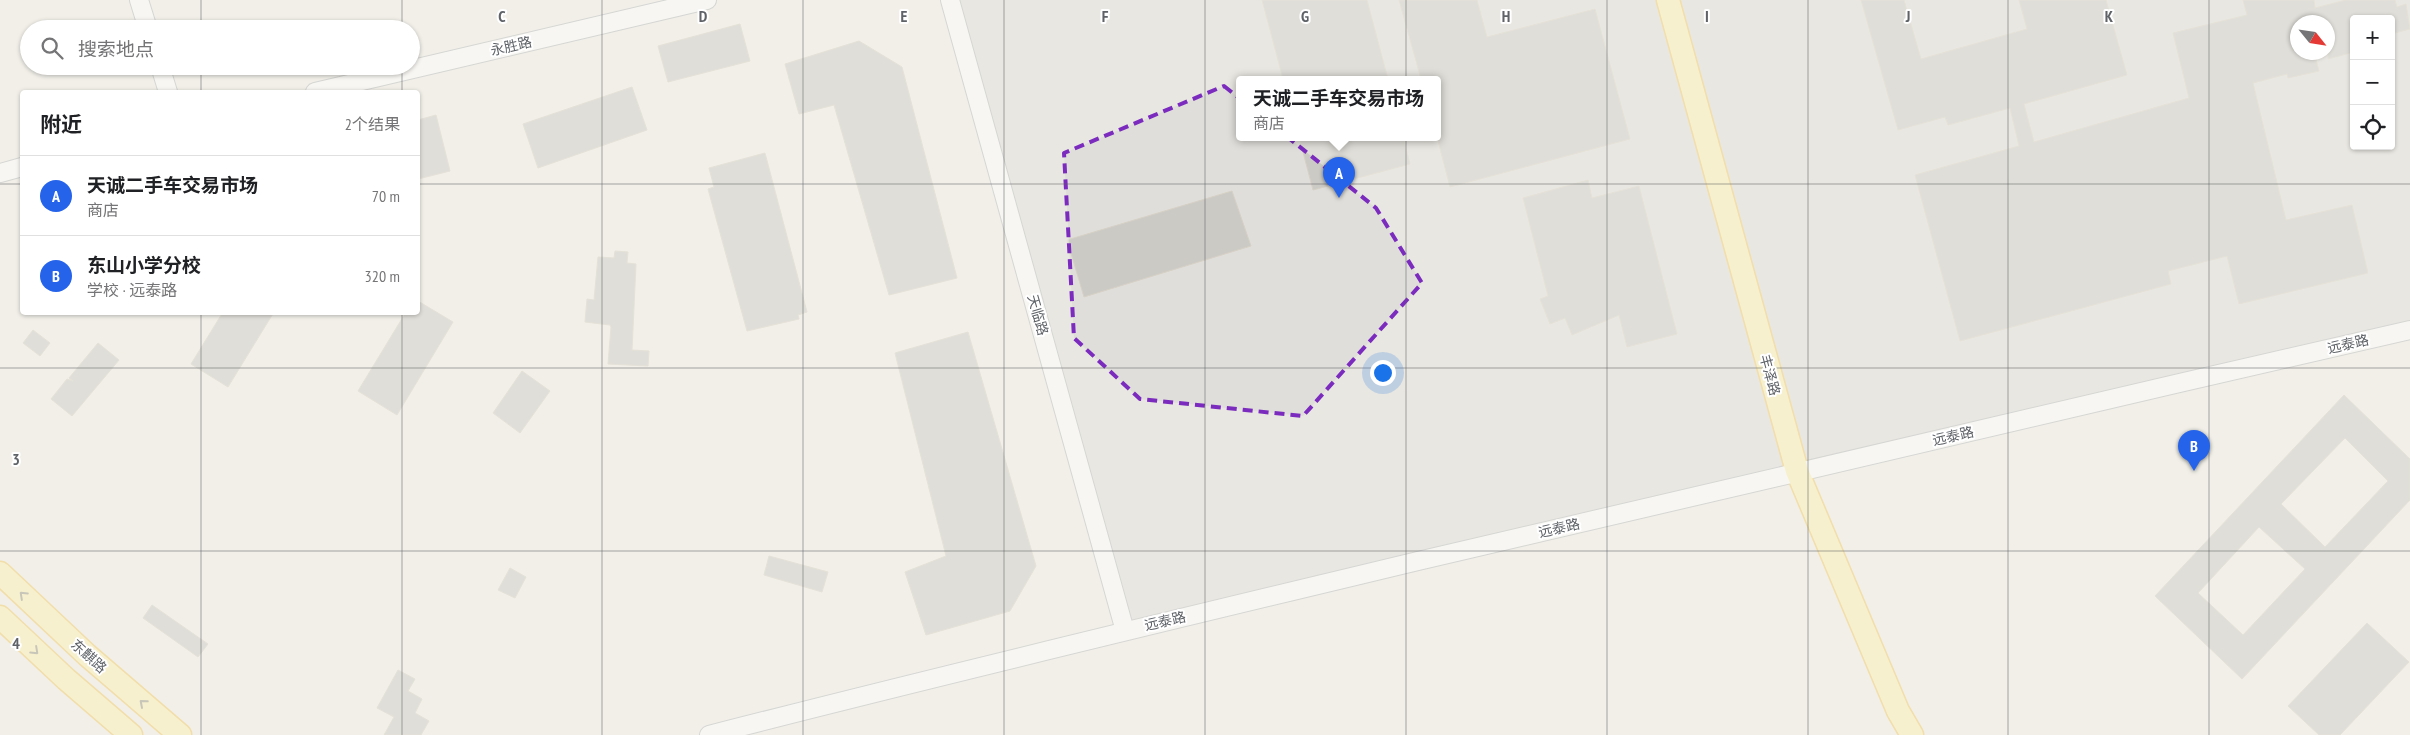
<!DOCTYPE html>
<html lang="zh">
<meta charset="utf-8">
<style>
body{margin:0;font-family:"PT Sans Narrow","Noto Sans SC",sans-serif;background:#f6f6f6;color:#202124}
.controls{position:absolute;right:15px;top:15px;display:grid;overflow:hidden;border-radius:5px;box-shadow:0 1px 4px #0004}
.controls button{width:45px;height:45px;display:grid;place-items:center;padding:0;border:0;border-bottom:1px solid #e0e0e0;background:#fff;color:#202124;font:25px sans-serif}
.compass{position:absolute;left:2290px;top:15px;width:45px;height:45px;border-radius:50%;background:#fff;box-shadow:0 1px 4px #0004;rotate:120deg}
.you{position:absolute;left:1382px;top:372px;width:18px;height:18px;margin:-12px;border:4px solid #fff;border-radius:50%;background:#1a73e8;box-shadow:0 0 0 8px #1a73e833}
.badge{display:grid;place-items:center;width:32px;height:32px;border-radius:50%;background:#2563eb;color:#fff;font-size:16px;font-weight:700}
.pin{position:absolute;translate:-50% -41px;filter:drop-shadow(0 1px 2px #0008)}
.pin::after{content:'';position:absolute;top:26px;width:18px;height:15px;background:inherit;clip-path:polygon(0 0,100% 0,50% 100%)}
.popup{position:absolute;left:1236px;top:76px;width:205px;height:65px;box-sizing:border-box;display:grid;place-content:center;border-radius:5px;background:#fff;filter:drop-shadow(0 1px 4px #0005);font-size:16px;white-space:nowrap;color:#757577}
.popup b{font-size:19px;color:#202124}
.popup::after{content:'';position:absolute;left:50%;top:100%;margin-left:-10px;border:10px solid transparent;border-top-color:#fff}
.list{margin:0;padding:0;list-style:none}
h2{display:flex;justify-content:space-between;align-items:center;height:65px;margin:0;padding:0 20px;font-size:21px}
h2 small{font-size:16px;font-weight:400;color:#757577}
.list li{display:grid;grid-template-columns:32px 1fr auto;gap:15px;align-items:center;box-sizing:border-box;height:80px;padding:0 20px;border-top:1px solid #e0e0e0}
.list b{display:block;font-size:19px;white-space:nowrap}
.list p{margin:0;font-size:16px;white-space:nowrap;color:#757577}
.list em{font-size:16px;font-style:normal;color:#757577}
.icon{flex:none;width:28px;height:28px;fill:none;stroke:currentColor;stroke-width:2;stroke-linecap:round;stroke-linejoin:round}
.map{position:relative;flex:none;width:2410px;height:735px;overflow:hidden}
.search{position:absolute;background:#fff;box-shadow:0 1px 4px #0004;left:20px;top:20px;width:400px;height:55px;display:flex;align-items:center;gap:12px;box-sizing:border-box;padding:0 18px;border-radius:28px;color:#757577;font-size:19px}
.panel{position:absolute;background:#fff;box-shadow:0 1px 4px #0004;left:20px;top:90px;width:400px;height:225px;border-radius:5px}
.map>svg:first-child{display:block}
</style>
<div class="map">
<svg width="2410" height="735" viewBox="0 0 2410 735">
<rect width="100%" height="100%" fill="#f1efe8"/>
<path fill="#e0deda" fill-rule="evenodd" d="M950,0H2410V330L1125,631ZM2354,19H2391V146H2354ZM2298,22H2328V52H2298ZM1240,79H1438V137H1240Z"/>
<path fill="#cccac5" stroke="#d6d1c6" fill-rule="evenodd" d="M1262,0H1367L1388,79H1283Z
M1399,0H1477L1487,37L1595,9L1630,139L1450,187L1438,141V79H1421Z
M1861,0H1904L1921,59L2027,29L2019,0H2106L2127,75L2024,104L2034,142L2189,98L2173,33L2247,15L2243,0H2314L2315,8L2346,0H2395L2397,7L2406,4L2410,29L2391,34V19H2354V52L2328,59V22H2298V52H2314L2319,71L2288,78L2287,74L2253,83L2286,220L2352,205L2368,273L2239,304L2227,256L2168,271L2171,284L1960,341L1915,175L2019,146L2010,108L1948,125L1945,117L1898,130Z
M740,24L750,61L668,82L658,46Z
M859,41L902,67L957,278L889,295L834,105L799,114L785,64Z
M632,87L647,130L538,168L523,124Z
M436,115L450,171L418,179V120Z
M1299,137H1403L1410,164L1313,190Z
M765,153L807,312L798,315L799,319L747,331L708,189L714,187L709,168Z
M1588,180L1592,198L1639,186L1677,334L1627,347L1619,315L1572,335L1565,318L1550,324L1540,299L1548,296L1523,198Z
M1232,191L1251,246L1084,297L1067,240Z
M615,251L628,252L627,263L636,264L632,350L649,351L648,366L608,364L611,327L610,325L585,322L587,299L594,300L598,257L614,258Z
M418,301L453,322L397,415L358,391L406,312H418Z
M223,312H274L228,387L191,364Z
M33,330L50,343L40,356L23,343Z
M968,332L1036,566L1010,611L926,635L905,572L946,556L895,353Z
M98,343L119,360L72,416L51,399L67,379L73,381L69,378Z
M522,371L550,391L520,433L493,413Z
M2344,395L2410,459V500L2242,679L2155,596ZM2345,438L2388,481L2325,547L2281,504ZM2259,527L2305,569L2243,635L2198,593Z
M769,556L828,572L822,592L764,575Z
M510,568L526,577L515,598L498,590Z
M152,605L208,644L198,657L143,618Z
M2367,623L2409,662L2340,735H2319L2288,706Z
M398,670L415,679L408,691L422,699L415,713L429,721L421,735H384L394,717L377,708Z"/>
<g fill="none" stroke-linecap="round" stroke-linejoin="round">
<defs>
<path id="minor" d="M139,0L148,29
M950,0L1125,631
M160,66L168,92
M315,92L707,0
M0,173L22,167
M709,735C945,674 1181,618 1418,561C1748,483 2079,406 2410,330"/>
<path id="major" d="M1668,0L1797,471L1898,711L1912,735
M0,573L87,655L180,735
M0,617L66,679L131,735"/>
</defs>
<use href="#minor" stroke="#b5b8bc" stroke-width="20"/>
<use href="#major" stroke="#f2c960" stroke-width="25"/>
<use href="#minor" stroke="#fff" stroke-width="18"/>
<use href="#major" stroke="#fff2af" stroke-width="22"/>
</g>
<defs><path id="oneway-chevron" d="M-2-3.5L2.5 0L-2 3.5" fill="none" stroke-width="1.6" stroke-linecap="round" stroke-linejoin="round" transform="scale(1.25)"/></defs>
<g stroke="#979581">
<use href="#oneway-chevron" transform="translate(23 595) rotate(-137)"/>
<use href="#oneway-chevron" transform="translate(35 651) rotate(43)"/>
<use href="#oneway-chevron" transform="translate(143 703) rotate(-139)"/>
</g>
<path d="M0 0H2410V735H0ZM1224,86L1376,208L1422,283L1303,416L1140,399L1074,338L1064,153Z" fill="#f1efe8" fill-opacity=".55" fill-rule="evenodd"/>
<path fill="none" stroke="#7b2cbf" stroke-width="4" stroke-dasharray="10 6" stroke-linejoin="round" d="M1224,86L1376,208L1422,283L1303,416L1140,399L1074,338L1064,153Z"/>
<path fill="none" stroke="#5f6368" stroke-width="1" stroke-opacity="0.55" d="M201,0V29M402,0V29M602,0V735M803,0V735M1004,0V735M1205,0V735M1406,0V735M1607,0V735M1808,0V735M2008,0V735M2209,0V735M201,66V92M402,66V92M0,184H22M418,184H2410M201,312V735M402,312V735M0,368H2410M0,551H2410"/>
<g text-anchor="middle" stroke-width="4" stroke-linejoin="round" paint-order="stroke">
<g font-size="14" fill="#5f6368" stroke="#fff">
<text transform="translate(511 46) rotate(-13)" y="5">永胜路</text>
<text transform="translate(1038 315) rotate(74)" y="5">天临路</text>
<text transform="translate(2348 344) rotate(-13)" y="5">远泰路</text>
<text transform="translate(1770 375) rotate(75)" y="5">丰泽路</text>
<text transform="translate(1953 436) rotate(-13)" y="5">远泰路</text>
<text transform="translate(1559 528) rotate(-13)" y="5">远泰路</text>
<text transform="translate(1165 621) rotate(-13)" y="5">远泰路</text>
<text transform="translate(89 656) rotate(42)" y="5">东麒路</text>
</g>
</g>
<g font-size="16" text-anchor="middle" font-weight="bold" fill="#5f6368" stroke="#fff" stroke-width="4" stroke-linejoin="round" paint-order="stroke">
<text x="502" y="22">C</text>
<text x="703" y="22">D</text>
<text x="904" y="22">E</text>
<text x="1105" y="22">F</text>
<text x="1305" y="22">G</text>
<text x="1506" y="22">H</text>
<text x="1707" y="22">I</text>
<text x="1908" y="22">J</text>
<text x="2109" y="22">K</text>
<text x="16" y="465">3</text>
<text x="16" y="649">4</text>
</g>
</svg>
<div class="controls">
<button>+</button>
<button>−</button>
<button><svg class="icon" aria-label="locate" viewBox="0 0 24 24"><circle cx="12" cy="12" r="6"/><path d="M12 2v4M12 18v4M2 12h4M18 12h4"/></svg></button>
</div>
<svg class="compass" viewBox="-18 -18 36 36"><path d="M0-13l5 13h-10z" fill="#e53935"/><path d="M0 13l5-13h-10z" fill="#757577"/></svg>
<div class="you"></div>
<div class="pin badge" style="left:1339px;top:198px">A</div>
<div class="popup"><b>天诚二手车交易市场</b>商店</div>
<div class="pin badge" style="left:2194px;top:471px">B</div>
<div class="search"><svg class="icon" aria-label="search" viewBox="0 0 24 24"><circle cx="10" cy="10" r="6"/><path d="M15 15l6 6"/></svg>搜索地点</div>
<section class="panel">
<h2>附近<small>2个结果</small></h2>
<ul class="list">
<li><span class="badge">A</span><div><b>天诚二手车交易市场</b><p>商店</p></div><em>70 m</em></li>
<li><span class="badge">B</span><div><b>东山小学分校</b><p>学校 · 远泰路</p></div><em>320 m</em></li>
</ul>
</section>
</div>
